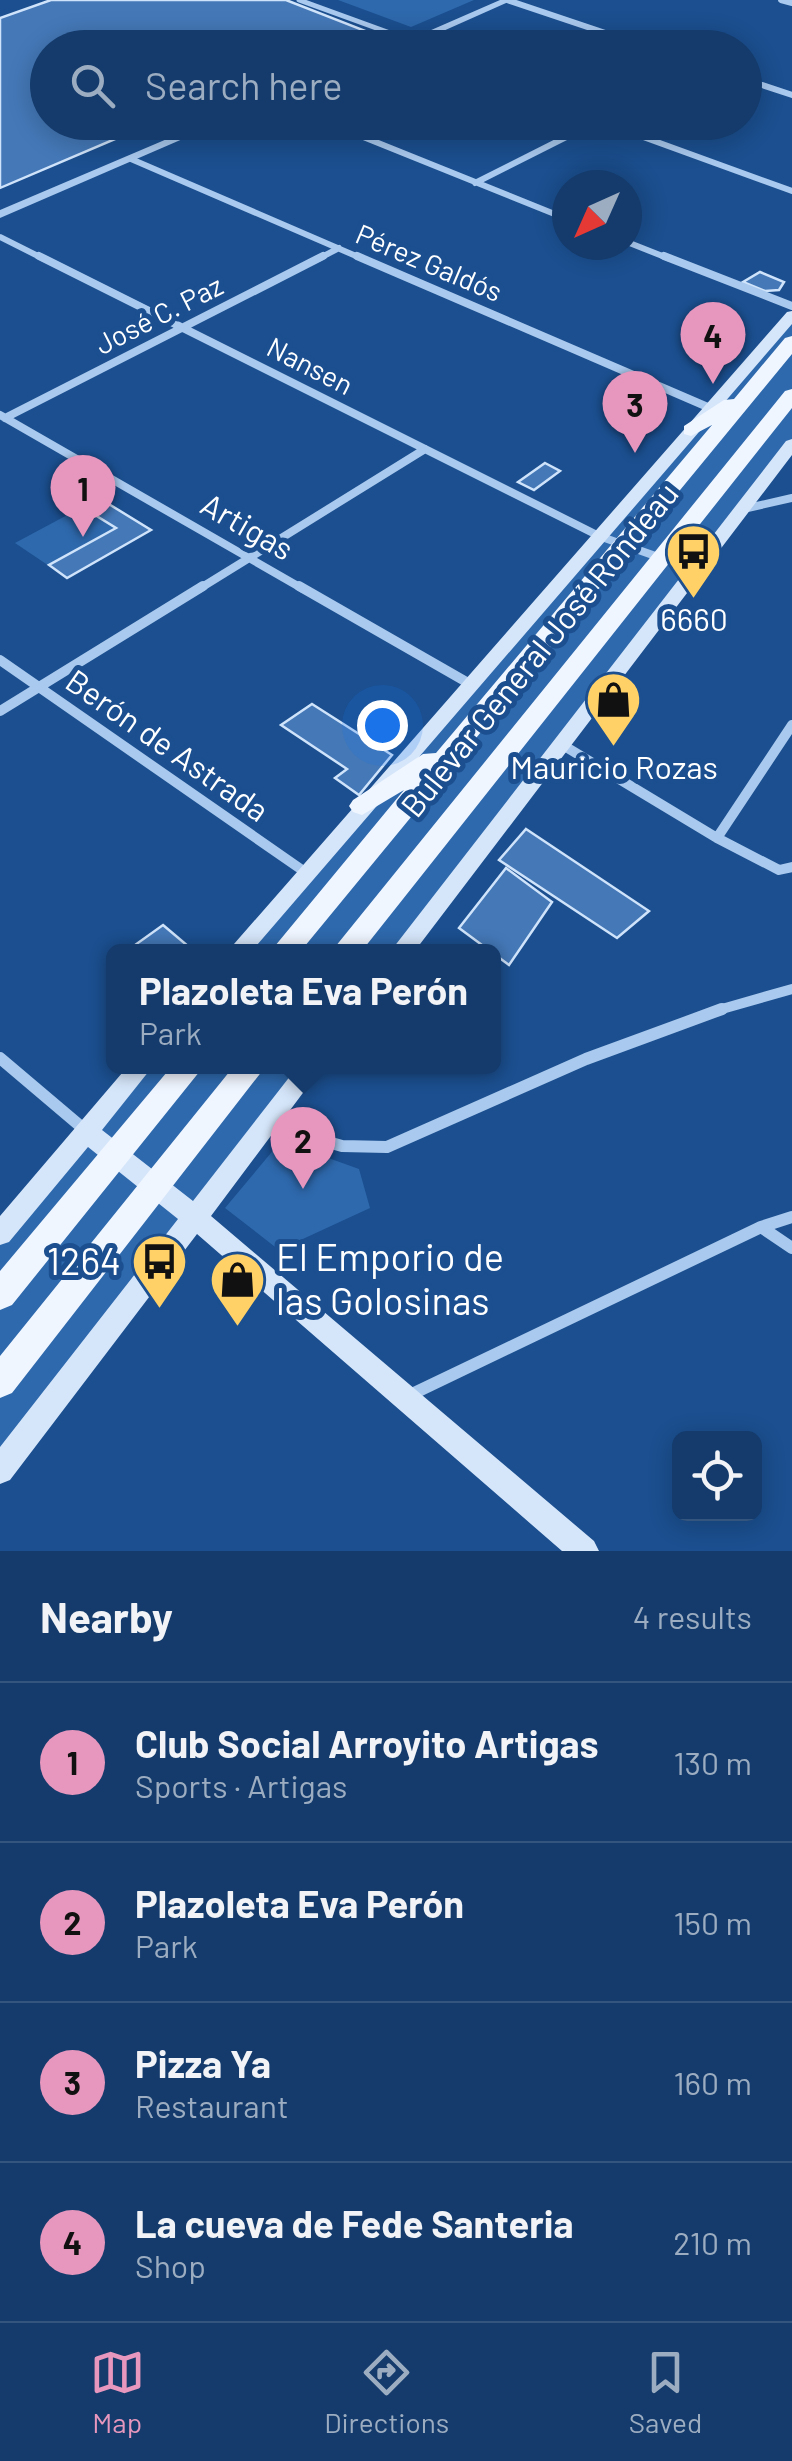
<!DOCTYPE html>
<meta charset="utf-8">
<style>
body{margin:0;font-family:Barlow,sans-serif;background:#1d4271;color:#f1f3f6}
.controls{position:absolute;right:30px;bottom:30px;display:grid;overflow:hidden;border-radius:15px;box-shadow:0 5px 25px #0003}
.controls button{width:90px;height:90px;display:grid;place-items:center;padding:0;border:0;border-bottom:2px solid #33557e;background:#143b6b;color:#f1f3f6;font:50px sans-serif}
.compass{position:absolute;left:552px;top:170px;width:90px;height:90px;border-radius:50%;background:#143b6b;box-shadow:0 5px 25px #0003;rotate:225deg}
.you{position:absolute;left:382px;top:725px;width:35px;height:35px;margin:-25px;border:8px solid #fff;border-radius:50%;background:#1a73e8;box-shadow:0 0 0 15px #1a73e833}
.badge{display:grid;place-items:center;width:65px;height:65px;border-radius:50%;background:#e797bd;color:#111;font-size:32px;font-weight:700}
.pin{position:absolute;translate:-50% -82px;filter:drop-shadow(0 2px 5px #0008)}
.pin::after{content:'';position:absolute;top:52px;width:35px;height:30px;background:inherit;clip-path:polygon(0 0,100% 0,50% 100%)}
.popup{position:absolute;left:106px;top:944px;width:395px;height:130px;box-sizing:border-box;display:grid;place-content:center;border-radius:15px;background:#143b6b;filter:drop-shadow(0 2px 8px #0005);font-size:32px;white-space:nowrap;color:#9dadc1}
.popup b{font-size:38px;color:#f1f3f6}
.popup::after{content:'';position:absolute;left:50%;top:100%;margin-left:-20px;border:20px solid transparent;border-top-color:#143b6b}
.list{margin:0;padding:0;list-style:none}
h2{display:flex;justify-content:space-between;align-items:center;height:130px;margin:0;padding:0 40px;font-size:42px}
h2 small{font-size:32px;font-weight:400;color:#9dadc1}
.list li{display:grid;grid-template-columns:65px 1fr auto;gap:30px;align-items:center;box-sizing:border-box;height:160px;padding:0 40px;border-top:2px solid #33557e}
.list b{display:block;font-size:38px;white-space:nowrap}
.list p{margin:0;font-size:32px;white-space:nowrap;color:#9dadc1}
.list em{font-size:32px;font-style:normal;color:#9dadc1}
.icon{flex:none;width:55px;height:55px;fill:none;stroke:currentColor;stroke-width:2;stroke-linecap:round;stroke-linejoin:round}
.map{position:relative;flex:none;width:792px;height:1551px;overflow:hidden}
.search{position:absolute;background:#143b6b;box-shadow:0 5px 25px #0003;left:30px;right:30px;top:30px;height:110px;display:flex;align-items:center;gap:25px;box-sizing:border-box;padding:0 35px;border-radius:55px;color:#9dadc1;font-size:38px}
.sheet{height:770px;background:#143b6b}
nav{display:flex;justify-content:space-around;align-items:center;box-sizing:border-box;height:140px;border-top:2px solid #33557e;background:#143b6b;font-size:28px;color:#9dadc1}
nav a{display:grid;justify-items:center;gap:5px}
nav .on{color:#e797bd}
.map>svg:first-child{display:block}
</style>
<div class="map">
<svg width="792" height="1551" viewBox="0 0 792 1551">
<rect width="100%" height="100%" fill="#1b4f8f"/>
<path fill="#2e69ad" d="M338,0H474L411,27Z
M792,315V444L401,951L238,952Z
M99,498L151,530L67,578L15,543Z
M142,1067H312L0,1470V1234Z
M281,1141L359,1169L370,1208L279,1250L225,1208Z"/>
<path fill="#4478b7" stroke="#cfe3fa" stroke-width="2.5" d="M51,0H286L368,32L332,48H48V122H155L0,188V18Z
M760,272L784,282L779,290L765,291L743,282Z
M545,463L560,471L534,490L518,482Z
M99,498L151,530L67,578L49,565L116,528L82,507Z
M312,704L392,755L359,795L335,778L347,769L281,725Z
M526,829L649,911L617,938L499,860Z
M506,868L552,902L509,965L459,928Z
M163,925L195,952H143L135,945Z"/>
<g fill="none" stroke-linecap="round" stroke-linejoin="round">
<path stroke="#a9c9ee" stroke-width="5" d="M299,0L412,41"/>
<path stroke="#a9c9ee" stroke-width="6" d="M507,0L650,48
M781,0L792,3
M744,79L792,95
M326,122L567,219
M602,122L792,191
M131,159L363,259
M475,183L596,122
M0,237L44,259
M627,242L670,259
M318,259L339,248"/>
<path stroke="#a9c9ee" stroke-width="8" d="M39,256L599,536L695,570
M357,256L710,408
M664,256L792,306
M0,415L303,589
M5,418L323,256
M743,509L792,498
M199,589L425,449"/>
<path stroke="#a9c9ee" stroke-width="10" d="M299,586L470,684
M0,660L305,872
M0,711L203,586
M561,744L717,838L779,870L792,867
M717,838L792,725
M715,1011L792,989"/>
<path stroke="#a9c9ee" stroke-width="12" d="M0,1058L85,1130
M268,1125L342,1146L387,1147L586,1059L722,1009
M761,1227L792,1248
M408,1396L761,1227L792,1217"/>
<path fill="#a9c9ee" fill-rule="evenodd" d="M500,0H513L405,48H390Z
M207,122H222L0,218V210Z"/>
<path fill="#d6e6fa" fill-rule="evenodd" d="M792,311V324L251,952H227L787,312Z
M792,439V455L414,952H390L786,441Z
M128,1066H153L102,1130L193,1201L298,1066H323L211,1216L594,1541L599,1551H562L197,1234L10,1480L0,1484V1447L178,1219L88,1147L9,1242L0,1245V1216Z"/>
<path fill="#f0f6ff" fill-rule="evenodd" d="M792,336V354L300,952H270L404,790L362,815L353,812L349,806L353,800L423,754L436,753L712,425L691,436L684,434V426L724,400L734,399L785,338Z
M792,389V408L361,952H331L785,391Z
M172,1066H204L12,1305L0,1310V1271Z
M234,1066H266L12,1393L0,1398V1356Z"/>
</g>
<defs>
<symbol id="bus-pin" viewBox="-11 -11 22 30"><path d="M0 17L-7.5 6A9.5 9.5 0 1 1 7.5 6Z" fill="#ffd166" stroke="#1b4f8f"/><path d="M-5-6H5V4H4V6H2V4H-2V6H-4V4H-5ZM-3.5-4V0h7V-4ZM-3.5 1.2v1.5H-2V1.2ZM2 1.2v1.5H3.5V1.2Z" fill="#111"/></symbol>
<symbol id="shop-pin" viewBox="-11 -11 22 30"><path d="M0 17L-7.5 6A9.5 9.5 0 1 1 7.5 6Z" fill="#ffd166" stroke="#1b4f8f"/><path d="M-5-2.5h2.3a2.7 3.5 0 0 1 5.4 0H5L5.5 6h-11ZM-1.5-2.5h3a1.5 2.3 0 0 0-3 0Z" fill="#111"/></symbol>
</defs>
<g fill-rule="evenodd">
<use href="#bus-pin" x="662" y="520" width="63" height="86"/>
<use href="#shop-pin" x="582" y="668" width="63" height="86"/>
<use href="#bus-pin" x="128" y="1230" width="63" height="86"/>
<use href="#shop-pin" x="206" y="1248" width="63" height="86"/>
</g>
<g text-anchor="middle" stroke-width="10" stroke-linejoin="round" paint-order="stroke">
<g font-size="28" fill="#fff" stroke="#1b4f8f">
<text transform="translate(429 263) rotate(23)" y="10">Pérez Galdós</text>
<text transform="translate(159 315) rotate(-27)" y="10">José C. Paz</text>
<text transform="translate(310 366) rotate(27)" y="10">Nansen</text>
</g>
<g font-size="32" fill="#fff" stroke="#1b4f8f">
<text transform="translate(247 527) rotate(30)" y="11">Artigas</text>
<text transform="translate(540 650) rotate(-51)" y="11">Bulevar General José Rondeau</text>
<text transform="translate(167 746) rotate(35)" y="11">Berón de Astrada</text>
</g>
<g font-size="32" fill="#fff" stroke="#1b4f8f">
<text x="694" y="631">6660</text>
<text x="614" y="779">Mauricio Rozas</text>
</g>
<g font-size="38" fill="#fff" stroke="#1b4f8f" text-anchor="start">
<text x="276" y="1271">El Emporio de<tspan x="276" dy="44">las Golosinas</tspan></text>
<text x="121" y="1275" text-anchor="end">1264</text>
</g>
</g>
</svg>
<div class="controls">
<button><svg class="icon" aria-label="locate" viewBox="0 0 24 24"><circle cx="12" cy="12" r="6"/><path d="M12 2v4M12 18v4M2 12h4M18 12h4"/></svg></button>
</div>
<svg class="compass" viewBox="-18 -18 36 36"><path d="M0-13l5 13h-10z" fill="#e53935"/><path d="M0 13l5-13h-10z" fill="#9dadc1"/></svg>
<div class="you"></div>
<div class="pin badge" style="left:83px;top:537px">1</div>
<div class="pin badge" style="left:303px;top:1189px">2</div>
<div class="popup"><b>Plazoleta Eva Perón</b>Park</div>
<div class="pin badge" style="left:635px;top:453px">3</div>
<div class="pin badge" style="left:713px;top:384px">4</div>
<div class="search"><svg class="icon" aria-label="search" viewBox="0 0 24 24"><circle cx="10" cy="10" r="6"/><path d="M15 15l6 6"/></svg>Search here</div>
</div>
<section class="sheet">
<h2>Nearby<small>4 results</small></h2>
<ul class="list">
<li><span class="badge">1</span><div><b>Club Social Arroyito Artigas</b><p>Sports · Artigas</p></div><em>130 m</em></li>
<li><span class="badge">2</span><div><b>Plazoleta Eva Perón</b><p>Park</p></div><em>150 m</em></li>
<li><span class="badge">3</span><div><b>Pizza Ya</b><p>Restaurant</p></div><em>160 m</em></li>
<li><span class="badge">4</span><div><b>La cueva de Fede Santeria</b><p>Shop</p></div><em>210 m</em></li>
</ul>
</section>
<nav>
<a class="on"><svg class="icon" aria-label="map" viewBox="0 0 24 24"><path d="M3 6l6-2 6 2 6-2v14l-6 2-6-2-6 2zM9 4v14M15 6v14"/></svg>Map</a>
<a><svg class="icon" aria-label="directions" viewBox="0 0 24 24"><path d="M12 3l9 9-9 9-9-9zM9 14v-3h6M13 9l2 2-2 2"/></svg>Directions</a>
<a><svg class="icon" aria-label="saved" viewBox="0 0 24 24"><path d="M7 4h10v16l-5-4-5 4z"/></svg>Saved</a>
</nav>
